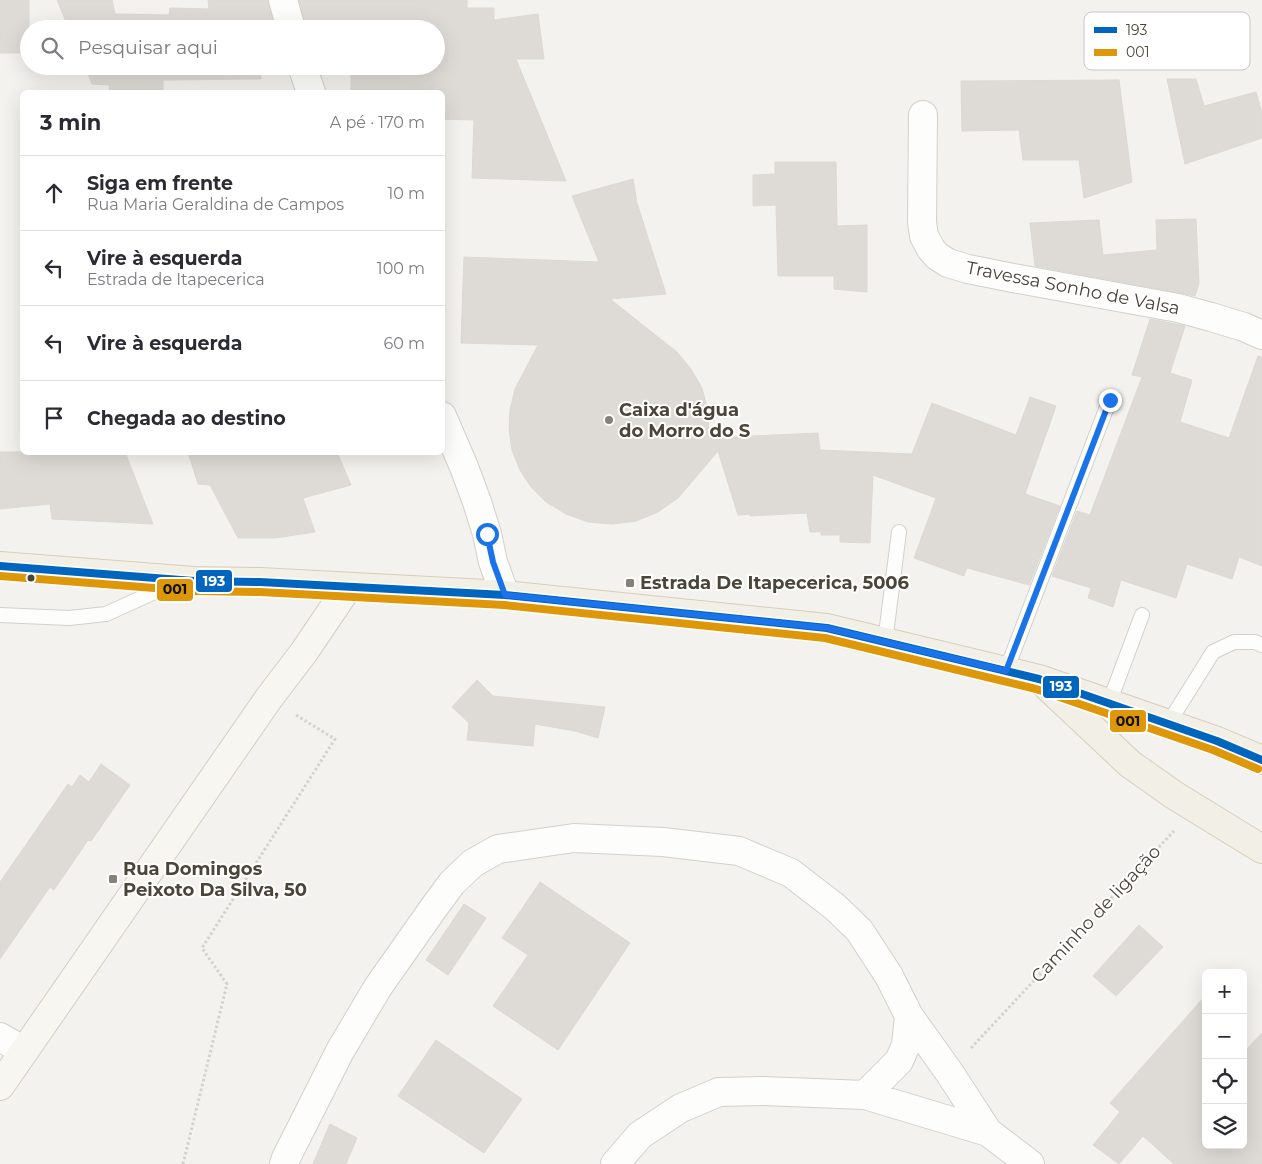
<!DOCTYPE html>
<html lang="pt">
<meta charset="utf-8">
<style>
body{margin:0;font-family:Montserrat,sans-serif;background:#f2f2f3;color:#2b2b33}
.controls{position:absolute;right:15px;bottom:15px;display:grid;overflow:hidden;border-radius:8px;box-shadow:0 5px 20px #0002}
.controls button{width:45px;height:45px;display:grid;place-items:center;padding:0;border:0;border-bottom:1px solid #e1e1e2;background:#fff;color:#2b2b33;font:25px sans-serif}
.stop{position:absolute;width:15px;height:15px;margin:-11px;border:4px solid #1a73e8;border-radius:50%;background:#fff}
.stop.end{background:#1a73e8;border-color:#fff;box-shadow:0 1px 5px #0008}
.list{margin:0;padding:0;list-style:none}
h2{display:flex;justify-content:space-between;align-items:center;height:65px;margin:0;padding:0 20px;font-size:21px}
h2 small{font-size:16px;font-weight:400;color:#7c7c81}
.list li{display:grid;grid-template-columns:32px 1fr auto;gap:15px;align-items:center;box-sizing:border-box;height:75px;padding:0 20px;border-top:1px solid #e1e1e2}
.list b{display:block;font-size:19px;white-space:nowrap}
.list p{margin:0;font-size:16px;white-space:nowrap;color:#7c7c81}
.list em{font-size:16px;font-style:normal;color:#7c7c81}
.icon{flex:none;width:28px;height:28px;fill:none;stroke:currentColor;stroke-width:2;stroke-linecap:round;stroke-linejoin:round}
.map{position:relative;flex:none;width:1262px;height:1164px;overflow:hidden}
.search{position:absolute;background:#fff;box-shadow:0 5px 20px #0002;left:20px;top:20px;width:425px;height:55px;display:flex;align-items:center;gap:12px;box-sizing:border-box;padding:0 18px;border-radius:28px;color:#7c7c81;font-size:19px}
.panel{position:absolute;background:#fff;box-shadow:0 5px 20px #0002;left:20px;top:90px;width:425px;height:365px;border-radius:8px}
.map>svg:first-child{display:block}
</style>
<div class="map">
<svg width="1262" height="1164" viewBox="0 0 1262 1164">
<rect width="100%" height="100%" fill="#f4f2ee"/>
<path fill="#dedbd6" stroke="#dcd9d4" d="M0,0H29V53H0Z
M57,0H112L115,14L169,15L170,8L209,9L208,0H268L275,29H69Z
M299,0H467V8H494V20L538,14L544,59H516L566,181L472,178L474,120L442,119V92H351V66H436V29H306Z
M85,66H261V79L163,80V92H110L109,85L92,84Z
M1167,79H1196L1204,106L1256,92L1262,113V138L1185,164Z
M1119,80L1132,182L1084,198L1079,160H1023L1019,130L962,131L961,81Z
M775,162H836L837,226L867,225V292L834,289V276H778L776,205L753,206V175L775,174Z
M633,179L637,203L666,294L610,299L677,352L691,369L702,388L708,411L709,438L818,433L820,450L912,454L932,403L1016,435L1030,397L1056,406L1025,494L1060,506L1029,585L967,568L964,576L914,558L936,498L873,475L870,543L840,542V535H821V532H810L807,513L750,516V514L738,515L718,451L678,498L658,512L636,521L612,524L588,522L566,514L546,502L531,487L520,470L512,450L509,430L510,410L515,389L538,345L461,343L464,257L599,262L572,196Z
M1196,219L1199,283L1195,296L1181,293L1035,266L1030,223L1099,220L1103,255L1157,250L1156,220Z
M1150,319L1185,326L1170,373L1192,380L1180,422L1229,438L1258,356L1262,357V566L1239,557L1232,579L1187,564L1176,598L1121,580L1113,607L1088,598L1091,588L1052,576L1077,511L1090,515L1142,377L1132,375Z
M0,452H125L153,524L52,519L50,504L0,509Z
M188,452H337L351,485L303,498L315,532L275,538H238L210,485L198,484Z
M477,680L493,696L605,707L598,738L575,731L535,724L533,746L467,740L469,723L452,707Z
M101,764L130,785L91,841L88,840L54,890L50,887L0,959V882L68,784L72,787L80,775L89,782Z
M540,882L630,943L558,1050L493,1006L528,955L502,938Z
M464,904L486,918L448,975L426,960Z
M1139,925L1163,947L1116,996L1093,976Z
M1206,995V1145H1243V1053L1262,1033V1164H1174L1143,1136L1119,1164L1093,1145L1120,1112L1110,1103Z
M436,1040L522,1099L484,1153L398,1096Z
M330,1124L357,1138L346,1164H313Z"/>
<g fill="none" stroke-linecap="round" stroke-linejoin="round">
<defs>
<path id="lane" d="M0,615L69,618L106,614L170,585
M885,642L899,532
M1006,671L1110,399
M1109,703L1142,615
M1168,724L1213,652L1234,642H1255L1262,645"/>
<path id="street" d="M283,0L291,29
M302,66L311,92
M923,115L922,222L924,236L931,249L937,256L948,263L968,269L1013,278L1178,308L1211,317L1244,327L1262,335
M442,416L464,467L477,502L487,534L493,562L505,595
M0,1037L24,1051
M865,1095L899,1061L906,1045L909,1016
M284,1164L286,1158L340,1051L378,987L435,906L452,883L473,863L498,849L574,838L663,842L739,851L791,873L835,907L859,930L889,976L909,1016L949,1072L988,1132L1030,1164
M615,1164L640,1135L681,1108L719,1092L763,1091L865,1095L988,1132"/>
<path id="secondary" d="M0,1086L269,698L304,652L348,587"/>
<path id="primary" d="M0,566L194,581L260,582L505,595L827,628L1039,679L1217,741L1262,760
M1048,687L1130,764L1174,795L1262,849"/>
</defs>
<use href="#lane" stroke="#d2d0cb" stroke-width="16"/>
<use href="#street" stroke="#d2d0cb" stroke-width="30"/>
<use href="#secondary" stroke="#d3cfc5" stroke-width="30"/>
<use href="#primary" stroke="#d6cebb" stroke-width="30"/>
<path stroke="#d3d2cc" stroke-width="3" stroke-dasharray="2.5 2.5" stroke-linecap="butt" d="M971,1048L1174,831
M183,1164L227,984L202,948L335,739L296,715"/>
<use href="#lane" stroke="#fdfdfc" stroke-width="14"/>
<use href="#street" stroke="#fdfdfc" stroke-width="28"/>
<use href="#secondary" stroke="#f7f6f1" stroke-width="28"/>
<use href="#primary" stroke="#f2efe6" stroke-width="28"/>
<defs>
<path id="bus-1" d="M0,566L194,581L260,582L505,595L827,628L1039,679L1217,741L1262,760"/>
<path id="bus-2" d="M0,576L193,591L260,592L504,605L825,638L1036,689L1213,750L1258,769"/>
</defs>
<use href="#bus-1" stroke="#fff" stroke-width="11"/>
<use href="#bus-2" stroke="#fff" stroke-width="11"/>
<use href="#bus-1" stroke="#0065bd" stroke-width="8"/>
<use href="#bus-2" stroke="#dd9709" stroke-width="8"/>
</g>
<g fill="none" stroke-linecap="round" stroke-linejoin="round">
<path stroke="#1a73e8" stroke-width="6" d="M487,534L493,562L505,595L827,628L1006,671L1110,400"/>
</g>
<g fill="#868178" stroke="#fff" stroke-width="2">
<circle cx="609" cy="420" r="5"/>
<rect x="625" y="578" width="10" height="10" rx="2.5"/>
<rect x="108" y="874" width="10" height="10" rx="2.5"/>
</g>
<circle fill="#4b4439" stroke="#fff" stroke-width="2" cx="31" cy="578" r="4.5"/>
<g text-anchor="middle" stroke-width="4" stroke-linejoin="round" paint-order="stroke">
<g font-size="18" fill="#4b4439" stroke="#fff">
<text transform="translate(1073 288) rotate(11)" y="6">Travessa Sonho de Valsa</text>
<text transform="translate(1096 914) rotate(-47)" y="6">Caminho de ligação</text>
</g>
<g font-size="18" font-weight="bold" fill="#4b4439" stroke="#fff" text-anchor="start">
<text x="619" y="416">Caixa d'água<tspan x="619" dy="21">do Morro do S</tspan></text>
<text x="640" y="589">Estrada De Itapecerica, 5006</text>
<text x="123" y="875">Rua Domingos<tspan x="123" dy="21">Peixoto Da Silva, 50</tspan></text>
</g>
</g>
<rect x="1084" y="12" width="166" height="58" rx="8" fill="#fff" stroke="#c9c7c4" stroke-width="1"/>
<rect x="1094" y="27" width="23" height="6" fill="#0065bd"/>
<rect x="1094" y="49" width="23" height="7" fill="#dd9709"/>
<g font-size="14" fill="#4b4439">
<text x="1126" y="35">193</text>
<text x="1126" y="57">001</text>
</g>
<g stroke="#fff" stroke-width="2">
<rect x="195" y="569" width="38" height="24" rx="5" fill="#0065bd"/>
<rect x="156" y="578" width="38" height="24" rx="5" fill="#dd9709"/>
<rect x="1042" y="675" width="38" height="24" rx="5" fill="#0065bd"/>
<rect x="1109" y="709" width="38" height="24" rx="5" fill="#dd9709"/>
</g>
<g font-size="14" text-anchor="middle" font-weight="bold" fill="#fff">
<text x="214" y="586">193</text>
<text x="1061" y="691">193</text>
</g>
<g font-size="14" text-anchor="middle" font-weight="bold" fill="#111">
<text x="175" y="594">001</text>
<text x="1128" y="726">001</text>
</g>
</svg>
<div class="controls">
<button>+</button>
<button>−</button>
<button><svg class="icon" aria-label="locate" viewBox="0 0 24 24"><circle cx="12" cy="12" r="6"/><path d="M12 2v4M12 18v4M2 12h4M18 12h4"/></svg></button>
<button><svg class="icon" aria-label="layers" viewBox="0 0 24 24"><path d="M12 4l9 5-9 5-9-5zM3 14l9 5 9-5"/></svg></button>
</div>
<div class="stop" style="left:487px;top:534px"></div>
<div class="stop end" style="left:1110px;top:400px"></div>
<div class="search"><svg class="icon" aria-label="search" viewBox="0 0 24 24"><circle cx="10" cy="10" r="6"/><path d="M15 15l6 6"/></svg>Pesquisar aqui</div>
<section class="panel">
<h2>3 min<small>A pé · 170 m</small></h2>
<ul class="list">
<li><svg class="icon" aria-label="ahead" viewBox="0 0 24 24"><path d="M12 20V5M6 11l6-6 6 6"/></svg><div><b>Siga em frente</b><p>Rua Maria Geraldina de Campos</p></div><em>10 m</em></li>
<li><svg class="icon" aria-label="left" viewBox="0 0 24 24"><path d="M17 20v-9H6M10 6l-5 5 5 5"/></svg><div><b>Vire à esquerda</b><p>Estrada de Itapecerica</p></div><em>100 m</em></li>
<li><svg class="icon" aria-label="left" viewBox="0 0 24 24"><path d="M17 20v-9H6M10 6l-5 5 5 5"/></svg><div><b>Vire à esquerda</b></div><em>60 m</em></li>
<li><svg class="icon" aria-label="arrive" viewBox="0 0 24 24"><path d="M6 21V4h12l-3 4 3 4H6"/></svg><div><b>Chegada ao destino</b></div></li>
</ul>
</section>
</div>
